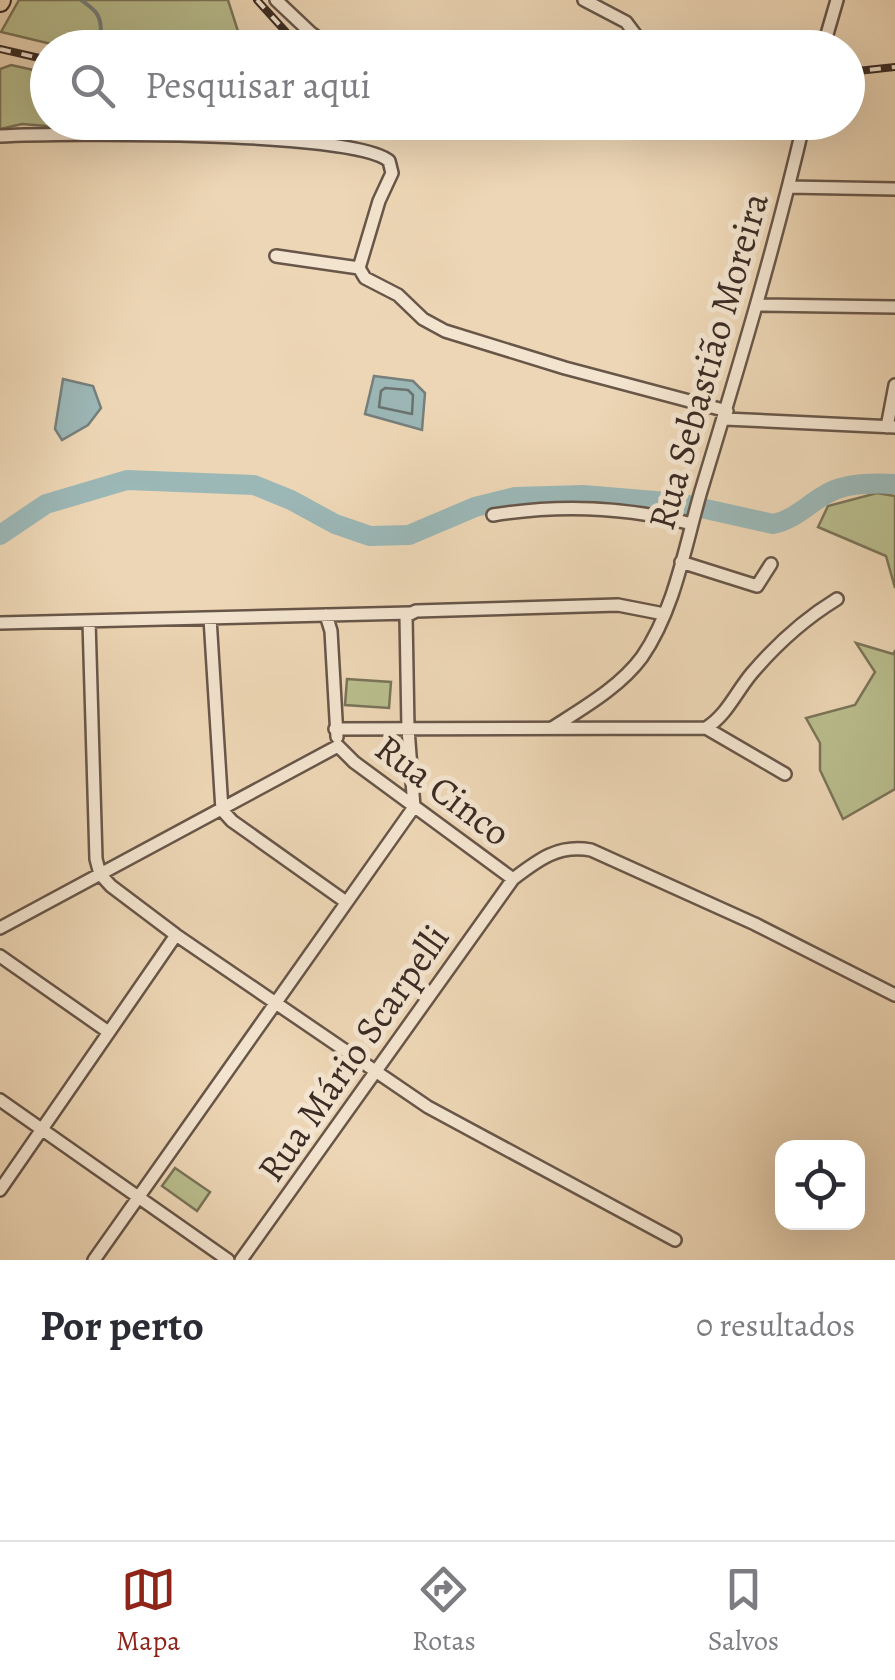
<!DOCTYPE html>
<html lang="pt">
<meta charset="utf-8">
<style>
body{margin:0;font-family:Alegreya,serif;background:#f2f2f3;color:#2b2b33}
.controls{position:absolute;right:30px;bottom:30px;display:grid;overflow:hidden;border-radius:20px;box-shadow:0 10px 40px #0002}
.controls button{width:90px;height:90px;display:grid;place-items:center;padding:0;border:0;border-bottom:2px solid #e1e1e2;background:#fff;color:#2b2b33;font:50px sans-serif}
.list{margin:0;padding:0;list-style:none}
h2{display:flex;justify-content:space-between;align-items:center;height:130px;margin:0;padding:0 40px;font-size:42px}
h2 small{font-size:32px;font-weight:400;color:#7c7c81}
.icon{flex:none;width:55px;height:55px;fill:none;stroke:currentColor;stroke-width:2;stroke-linecap:round;stroke-linejoin:round}
.map{position:relative;flex:none;width:895px;height:1260px;overflow:hidden}
.search{position:absolute;background:#fff;box-shadow:0 10px 40px #0002;left:30px;right:30px;top:30px;height:110px;display:flex;align-items:center;gap:25px;box-sizing:border-box;padding:0 35px;border-radius:55px;color:#7c7c81;font-size:38px}
.sheet{height:280px;background:#fff}
nav{display:flex;justify-content:space-around;align-items:center;box-sizing:border-box;height:140px;border-top:2px solid #e1e1e2;background:#fff;font-size:28px;color:#7c7c81}
nav a{display:grid;justify-items:center;gap:5px}
nav .on{color:#8f2418}
.map>svg:first-child{display:block}
</style>
<div class="map">
<svg width="895" height="1260" viewBox="0 0 895 1260">
<rect width="100%" height="100%" fill="#edd6b5"/>
<filter id="stains"><feTurbulence type="fractalNoise" baseFrequency=".002" numOctaves="4"/><feColorMatrix values="0 0 0 0 .2 0 0 0 0 .09 0 0 0 0 .02 0 0 0 .5 -.17"/></filter>
<radialGradient id="worn" r=".72"><stop offset=".6" stop-color="#630" stop-opacity="0"/><stop offset="1" stop-color="#630" stop-opacity=".3"/></radialGradient>
<path fill="#b9bd8d" stroke="#7a7459" stroke-width="2.5" d="M19,0H228L243,47H64L1,32Z
M11,65L47,73L48,122L106,123L96,130L22,124L0,129V69Z
M877,493L895,496V588L886,556L818,527L828,506Z
M856,643L893,654L895,651V789L843,819L820,770V743L806,718L855,705L875,672Z
M347,679L391,682L389,708L345,705Z
M175,1168L210,1192L197,1211L162,1186Z"/>
<path fill="#9bb7b6" stroke="#757f7c" stroke-width="2.5" d="M374,376L413,381L425,393L422,430L365,414Z
M63,379L93,386L101,408L88,425L62,440L55,429Z"/>
<g fill="none" stroke-linecap="round" stroke-linejoin="round">
<path stroke="#6b726e" stroke-width="2.5" d="M385,388L408,390L413,395L412,414L379,407L381,391Z"/>
<path stroke="#757f7c" stroke-width="4" d="M81,0C95,10 101,14 101,32"/>
<path stroke="#9bb7b6" stroke-width="20" d="M0,535L46,504L127,480L254,485L291,500L335,524L370,536L409,535L475,507L515,497L583,495L679,503L773,524C795,520 810,502 830,492C848,483 875,483 895,484"/>
<defs>
<path id="minor" d="M276,0L311,33L332,48
M584,0L626,22L638,38L637,48
M823,48L837,0
M0,136C61,133 352,130 389,161L392,173L379,201L359,268
M789,187L895,189
M276,256L359,268L365,278L398,295L423,319L445,331L565,368L727,411
M757,305L895,307
M725,419L895,427
M887,427L895,385
M493,515C560,504 627,507 692,524
M681,562L757,586L771,564
M326,615L331,631L337,737
M210,618L222,810L232,821L346,902
M89,621L96,859L100,874L111,886L176,935L428,1107L675,1240
M0,623L410,613
M552,728C583,708 620,687 642,657C675,609 685,546 701,491C738,369 775,247 804,122
M706,728L785,774
M335,729L706,728C727,715 736,692 752,673C775,646 806,618 837,599
M338,746L354,762L513,879
M0,928L338,746
M0,956L107,1031
M0,1100L228,1260
M0,1190L176,935
M94,1260L414,807L408,729L406,616L416,611L618,605L664,614
M241,1260L513,879C538,860 558,844 591,850L755,924L895,995"/>
<path id="highway" d="M0,2L1,0"/>
</defs>
<use href="#minor" stroke="#685649" stroke-width="16"/>
<use href="#highway" stroke="#3b2c25" stroke-width="22"/>
<use href="#minor" stroke="#f3e4cf" stroke-width="11"/>
<use href="#highway" stroke="#edd6b5" stroke-width="18"/>
<defs>
<path id="rail" d="M257,0L286,32L305,48
M0,49L48,60
M848,72L895,67"/>
</defs>
<use href="#rail" stroke="#3b2c25" stroke-width="8"/>
<use href="#rail" stroke="#f3e4cf" stroke-width="4" stroke-dasharray="11" stroke-linecap="butt"/>
</g>
<g text-anchor="middle" stroke-width="10" stroke-linejoin="round" paint-order="stroke">
<g font-size="38" fill="#3b2c25" stroke="#f3e4cf">
<text transform="translate(708 361) rotate(-74)" y="13">Rua Sebastião Moreira</text>
<text transform="translate(443 790) rotate(37)" y="13">Rua Cinco</text>
<text transform="translate(353 1053) rotate(-55)" y="13">Rua Mário Scarpelli</text>
</g>
</g>
<rect width="100%" height="100%" filter="url(#stains)"/>
<rect width="100%" height="100%" fill="url(#worn)"/>
</svg>
<div class="controls">
<button><svg class="icon" aria-label="locate" viewBox="0 0 24 24"><circle cx="12" cy="12" r="6"/><path d="M12 2v4M12 18v4M2 12h4M18 12h4"/></svg></button>
</div>
<div class="search"><svg class="icon" aria-label="search" viewBox="0 0 24 24"><circle cx="10" cy="10" r="6"/><path d="M15 15l6 6"/></svg>Pesquisar aqui</div>
</div>
<section class="sheet">
<h2>Por perto<small>0 resultados</small></h2>
<ul class="list">
</ul>
</section>
<nav>
<a class="on"><svg class="icon" aria-label="map" viewBox="0 0 24 24"><path d="M3 6l6-2 6 2 6-2v14l-6 2-6-2-6 2zM9 4v14M15 6v14"/></svg>Mapa</a>
<a><svg class="icon" aria-label="directions" viewBox="0 0 24 24"><path d="M12 3l9 9-9 9-9-9zM9 14v-3h6M13 9l2 2-2 2"/></svg>Rotas</a>
<a><svg class="icon" aria-label="saved" viewBox="0 0 24 24"><path d="M7 4h10v16l-5-4-5 4z"/></svg>Salvos</a>
</nav>
